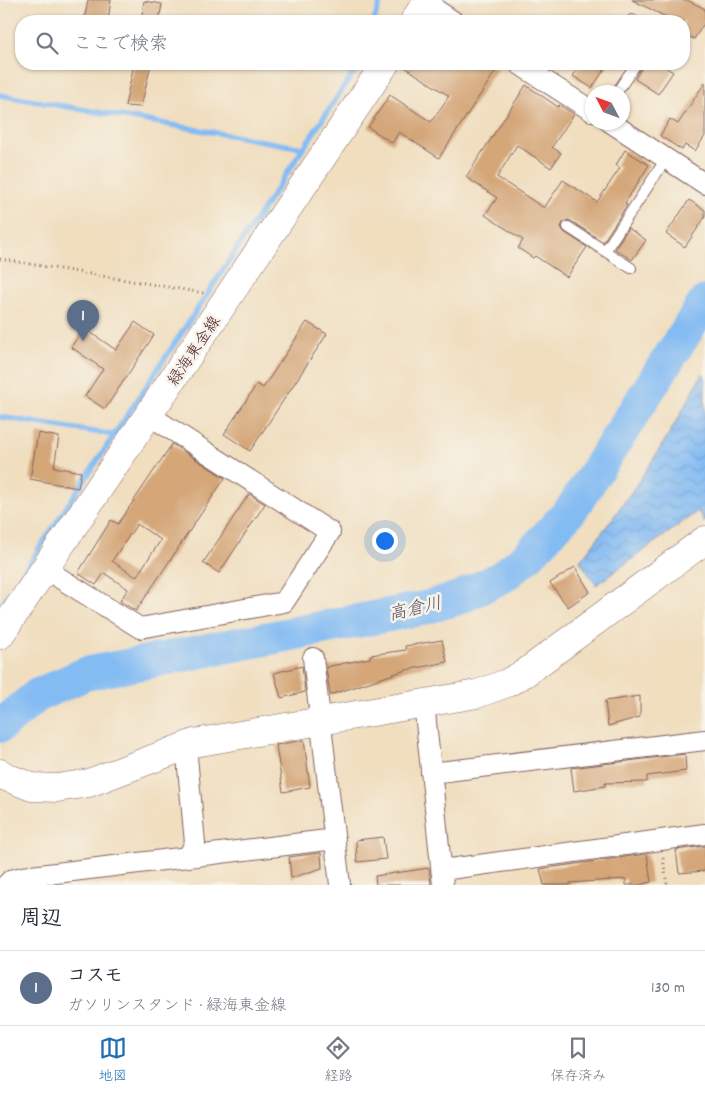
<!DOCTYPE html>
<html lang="ja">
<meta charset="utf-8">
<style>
body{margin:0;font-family:Dekko,"Klee One",sans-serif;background:#f6f6f7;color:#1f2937}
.compass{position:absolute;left:585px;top:85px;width:45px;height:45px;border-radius:50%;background:#fff;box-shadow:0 1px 4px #0004;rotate:311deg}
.you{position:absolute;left:384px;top:540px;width:18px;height:18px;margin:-12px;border:4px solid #fff;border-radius:50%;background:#1a73e8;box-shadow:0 0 0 8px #1a73e833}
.badge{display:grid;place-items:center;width:32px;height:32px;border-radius:50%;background:#1f6fb2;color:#fff;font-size:16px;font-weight:700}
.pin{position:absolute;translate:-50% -41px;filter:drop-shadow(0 1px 2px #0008)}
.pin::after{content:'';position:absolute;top:26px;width:18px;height:15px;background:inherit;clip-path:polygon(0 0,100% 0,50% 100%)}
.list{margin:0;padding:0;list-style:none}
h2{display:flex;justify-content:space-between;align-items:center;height:65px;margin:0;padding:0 20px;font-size:21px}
h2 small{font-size:16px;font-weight:400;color:#747a83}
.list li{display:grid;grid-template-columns:32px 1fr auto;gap:15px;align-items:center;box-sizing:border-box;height:75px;padding:0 20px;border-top:1px solid #e0e1e3}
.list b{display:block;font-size:19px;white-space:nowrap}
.list p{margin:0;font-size:16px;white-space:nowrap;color:#747a83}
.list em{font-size:16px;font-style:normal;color:#747a83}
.icon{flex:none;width:28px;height:28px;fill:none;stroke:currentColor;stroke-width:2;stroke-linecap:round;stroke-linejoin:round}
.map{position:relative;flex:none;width:705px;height:885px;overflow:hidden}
.search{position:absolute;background:#fff;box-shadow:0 1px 4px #0004;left:15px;right:15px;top:15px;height:55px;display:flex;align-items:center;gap:12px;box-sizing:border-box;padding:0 18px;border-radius:20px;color:#747a83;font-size:19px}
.sheet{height:140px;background:#fff}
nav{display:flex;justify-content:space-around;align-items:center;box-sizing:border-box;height:70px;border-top:1px solid #e0e1e3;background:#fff;font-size:14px;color:#747a83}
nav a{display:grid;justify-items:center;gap:2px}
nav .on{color:#1f6fb2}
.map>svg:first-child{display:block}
</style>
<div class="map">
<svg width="705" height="885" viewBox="0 0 705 885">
<defs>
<pattern id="water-waves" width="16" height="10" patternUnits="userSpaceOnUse" patternTransform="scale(1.25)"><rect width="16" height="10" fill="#83bbf3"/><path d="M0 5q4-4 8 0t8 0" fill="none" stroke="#73a0d0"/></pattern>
</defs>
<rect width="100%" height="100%" fill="#f7f3e8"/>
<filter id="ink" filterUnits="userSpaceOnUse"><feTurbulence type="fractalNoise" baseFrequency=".02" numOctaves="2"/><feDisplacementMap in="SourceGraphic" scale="10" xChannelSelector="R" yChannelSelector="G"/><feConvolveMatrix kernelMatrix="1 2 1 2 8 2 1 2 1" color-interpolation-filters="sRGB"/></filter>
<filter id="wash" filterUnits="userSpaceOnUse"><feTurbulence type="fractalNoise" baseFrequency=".0096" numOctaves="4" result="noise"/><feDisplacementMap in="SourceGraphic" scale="20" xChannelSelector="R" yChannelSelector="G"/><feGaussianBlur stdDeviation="1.12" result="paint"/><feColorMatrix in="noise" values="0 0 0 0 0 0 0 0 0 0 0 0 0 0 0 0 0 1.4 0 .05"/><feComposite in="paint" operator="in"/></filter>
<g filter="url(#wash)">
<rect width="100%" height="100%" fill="#f0debf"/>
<path fill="url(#water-waves)" stroke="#666d8f" d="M702,374L705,376V523L698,511L596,585L580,561C626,503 669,440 702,374Z"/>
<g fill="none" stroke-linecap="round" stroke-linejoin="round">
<path stroke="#83bbf3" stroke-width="5.5" d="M374,21L381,0
M0,95L303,148
M0,417L114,435
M0,608L359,64"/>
<path stroke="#83bbf3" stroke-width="34" d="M0,726L38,695L85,674L424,608L459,598L502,577L528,556L571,510L705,302"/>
</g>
<g id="blocks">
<path fill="#d4a678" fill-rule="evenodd" d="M88,0H111L108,21H84Z
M632,0H687L705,9V22L694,39L684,34V21H674Z
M144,1L162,4L159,21H141Z
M134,64H151L141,107L125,106Z
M400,64H489L497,69L439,158L399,132L392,143L368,127L390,95L431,122L449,96Z
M581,64H608L592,88L573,76Z
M644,64H660L673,72L658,94L635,79Z
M705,82V136L695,151L685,145L682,150L660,136L670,119L678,124Z
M526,85L558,107L559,105L574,114L552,147L561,153L551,168L517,145L497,177L544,208L563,180L597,202L620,168L616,165L625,150L649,165L625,203L627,205L603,242L571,221L568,220L563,223L561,227L564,232L587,247L567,277L535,256L533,258L518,248L523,240L485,215L497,198L466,177Z
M689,200L705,210V217L685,247L666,234Z
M628,228L646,240L632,260L615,249Z
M135,322L154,335L105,409L85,396L103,369L71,347L84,328L116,350Z
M307,322L327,334L250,451L224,434L257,384L263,388Z
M38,433L59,437L54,467L81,472L78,488L30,479Z
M172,444L225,478L136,611L120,601L128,589L104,573L96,585L78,573L111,520L118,524ZM137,524L161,540L136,577L112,561Z
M249,494L265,504L219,573L203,563Z
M575,567L590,592L568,607L550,583Z
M442,640L447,662L406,670L330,695L326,667L370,658V655L406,650L405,646Z
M302,666L305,692L281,698L274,673Z
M640,696V717L608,726L605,701Z
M304,740L310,787L283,792L276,745Z
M685,754L686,771L647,776V782L605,783V786L574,791L571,768Z
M383,837L386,859L357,862L356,840Z
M705,846V871L679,873L676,850Z
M321,853L322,868L291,878L289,857Z
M647,854L651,882L639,885H626V879L570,883V885H544L540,869Z
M429,868L431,885H376L375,876Z"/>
</g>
</g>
<g filter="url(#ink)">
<use href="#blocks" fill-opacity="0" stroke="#84625f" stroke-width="1"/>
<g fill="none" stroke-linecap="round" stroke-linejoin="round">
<defs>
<path id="lane" d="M632,20L634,21
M617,92L636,64
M568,227L631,268
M605,251L666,159"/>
<path id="street" d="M426,3L453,21
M519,64L592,111
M610,122L705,184
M45,569L140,628L284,602L330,532L149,415
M313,658L340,885
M424,703L443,885
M431,773L705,740
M188,857L335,839
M442,870L705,834
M6,885L11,880L23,877L188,857L195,843L186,746"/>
<path id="secondary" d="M414,21L428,0
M0,635L385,64
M0,773L6,777L32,787L57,788L89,783L194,743L477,694L507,683L525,673L705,540"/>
</defs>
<use href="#lane" stroke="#84625f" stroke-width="12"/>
<use href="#street" stroke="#84625f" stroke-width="22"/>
<use href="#secondary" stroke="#84625f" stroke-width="29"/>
<path stroke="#84625f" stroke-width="3" stroke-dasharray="1 4" stroke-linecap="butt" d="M0,259L204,293
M663,858L667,885"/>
<use href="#lane" stroke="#fff" stroke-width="10"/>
<use href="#street" stroke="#fff" stroke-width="20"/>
<use href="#secondary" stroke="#fff" stroke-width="28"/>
</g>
</g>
<g text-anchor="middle" stroke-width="5" stroke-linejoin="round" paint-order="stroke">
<g font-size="16" fill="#4a1f2b" stroke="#f7f3e8">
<text transform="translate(193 350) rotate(-56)" y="6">緑海東金線</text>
</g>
<g font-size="18" font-style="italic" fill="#5b4e67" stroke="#f7f3e8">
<text transform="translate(415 608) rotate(-13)" y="6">高倉川</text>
</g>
</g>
</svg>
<svg class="compass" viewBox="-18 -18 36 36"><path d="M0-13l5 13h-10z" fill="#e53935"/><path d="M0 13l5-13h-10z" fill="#747a83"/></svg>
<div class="you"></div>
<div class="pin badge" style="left:83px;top:341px;background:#5c6f8a">1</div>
<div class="search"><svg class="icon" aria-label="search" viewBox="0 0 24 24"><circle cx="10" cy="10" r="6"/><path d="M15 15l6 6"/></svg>ここで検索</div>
</div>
<section class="sheet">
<h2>周辺<small></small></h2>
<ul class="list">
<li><span class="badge" style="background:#5c6f8a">1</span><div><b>コスモ</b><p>ガソリンスタンド · 緑海東金線</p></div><em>130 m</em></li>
</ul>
</section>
<nav>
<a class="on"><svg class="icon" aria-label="map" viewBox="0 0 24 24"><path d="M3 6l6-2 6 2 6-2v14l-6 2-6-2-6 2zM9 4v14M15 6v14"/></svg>地図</a>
<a><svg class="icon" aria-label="directions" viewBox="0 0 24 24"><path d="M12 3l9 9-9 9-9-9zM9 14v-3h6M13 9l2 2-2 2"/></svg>経路</a>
<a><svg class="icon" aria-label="saved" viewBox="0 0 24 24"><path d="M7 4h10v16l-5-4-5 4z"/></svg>保存済み</a>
</nav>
